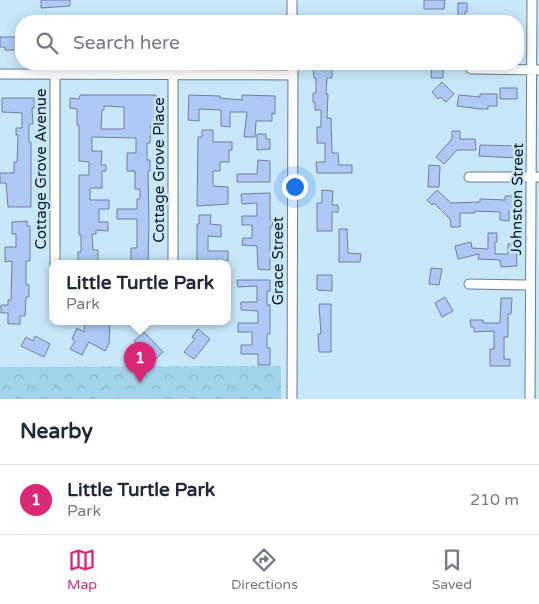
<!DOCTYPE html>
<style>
body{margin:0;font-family:"Varela Round",sans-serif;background:#f6f6f7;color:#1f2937}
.you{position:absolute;left:294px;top:186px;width:18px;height:18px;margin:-12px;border:4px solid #fff;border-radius:50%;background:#1a73e8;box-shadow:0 0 0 8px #1a73e833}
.badge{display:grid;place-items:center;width:32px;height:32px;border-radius:50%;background:#db2777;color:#fff;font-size:16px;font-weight:700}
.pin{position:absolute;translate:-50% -41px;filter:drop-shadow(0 1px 2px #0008)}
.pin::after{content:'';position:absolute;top:26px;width:18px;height:15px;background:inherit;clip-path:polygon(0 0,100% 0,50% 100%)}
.popup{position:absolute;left:49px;top:260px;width:182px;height:65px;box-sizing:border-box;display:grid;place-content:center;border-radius:10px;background:#fff;filter:drop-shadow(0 1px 4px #0005);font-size:16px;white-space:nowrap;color:#747a83}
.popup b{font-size:19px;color:#1f2937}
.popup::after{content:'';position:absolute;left:50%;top:100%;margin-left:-10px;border:10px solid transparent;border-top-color:#fff}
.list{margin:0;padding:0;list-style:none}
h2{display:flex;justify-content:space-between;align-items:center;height:65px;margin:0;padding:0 20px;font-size:21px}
h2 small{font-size:16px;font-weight:400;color:#747a83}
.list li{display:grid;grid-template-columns:32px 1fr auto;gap:15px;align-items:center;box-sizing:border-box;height:70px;padding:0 20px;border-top:1px solid #e0e1e3}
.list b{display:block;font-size:19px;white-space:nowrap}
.list p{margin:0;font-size:16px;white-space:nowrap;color:#747a83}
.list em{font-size:16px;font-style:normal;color:#747a83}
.icon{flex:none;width:28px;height:28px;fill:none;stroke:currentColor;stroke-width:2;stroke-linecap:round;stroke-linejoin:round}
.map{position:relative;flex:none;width:539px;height:399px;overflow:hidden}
.search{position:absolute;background:#fff;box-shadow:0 2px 12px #0003;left:15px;right:15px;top:15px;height:55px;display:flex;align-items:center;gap:12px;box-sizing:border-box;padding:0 18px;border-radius:20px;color:#747a83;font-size:19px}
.sheet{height:135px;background:#fff}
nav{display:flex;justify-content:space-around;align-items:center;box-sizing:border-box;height:70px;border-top:1px solid #e0e1e3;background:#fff;font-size:14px;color:#747a83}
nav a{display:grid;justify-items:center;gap:2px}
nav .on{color:#db2777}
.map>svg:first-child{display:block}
</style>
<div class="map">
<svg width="539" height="399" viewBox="0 0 539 399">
<defs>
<pattern id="park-crowns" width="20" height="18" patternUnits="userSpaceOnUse" patternTransform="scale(1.25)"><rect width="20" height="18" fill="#a4d3ed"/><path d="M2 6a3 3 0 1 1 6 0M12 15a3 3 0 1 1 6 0" fill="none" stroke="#8cb4cb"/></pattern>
</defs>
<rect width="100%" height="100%" fill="#c8e7f9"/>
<path fill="url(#park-crowns)" d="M281,366V399H0V367Z"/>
<path fill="#a4d3ed" d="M118,389L157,390V399H118Z"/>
<path fill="#afc8f6" stroke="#727f98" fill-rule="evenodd" d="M41,0H70V6L41,8Z
M424,0H445L444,9H424Z
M458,3H467V12H465V21H458Z
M0,37H16V50H5V47H0Z
M320,64H332V78H327L326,94H328L327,118H331L332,153H338L339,165H352V173H317L316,162H325V143H317V127H321V110H315V102H313V93H316V78H314L313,67H320Z
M432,64H443V78H431Z
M442,82L454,94L446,102L440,97L438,99L432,92Z
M500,88H517V99H500Z
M480,94H497V106H488V109H480L457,106L459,95L480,97Z
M80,95H156V122H151L150,143H147V160H150V171H148L149,221L148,264H131V248H137V219H117V209H137V199H140V189H135V171H127V153H136V138L92,137V151H102L101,165H106V171H102V188H90V200H109V209H99V222H108V231L96,230V234H92L93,250H98V263L78,264V252H81V235H79V175H89V162L79,161V125H77V109L70,108V98L79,99ZM104,106L124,107V129H101L102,110H104Z
M189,95L220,96V98L242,100V95L275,96V114L272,113V121H256L255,137H244L247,112H230V127L221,126V110L199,109V121L188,120Z
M2,98H34V108H32L33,124H29V142H31V207H8L6,183H0V173H14V162H17L18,135H16V128H22V113L2,112Z
M202,130H213V142H232V150H229V162H220V171H213V186L228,187V204L197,206L198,137H202Z
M452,131H460V139H475L476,150H457L444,164L436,157L452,139Z
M257,134H266V139H270V149L257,150Z
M480,145L517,146V158L479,156Z
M258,160L270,161V182H237V174H257Z
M429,165L440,166L439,187H428Z
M322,190L333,191L332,205H338V212H332V231H317V203H322Z
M437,190L451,203L480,202V199L505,200V196H517V211H509V221L500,220V212L475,211V213H460V227H451L450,219L434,203L432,205L427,200Z
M270,193V220L273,221L272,227H270V270L258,269L257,246L242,245L243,238H252V225H242V216H257V203L242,204L241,194Z
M199,215H211L210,224L221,225V237L208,236V251H228V261H212V264H197V224H199Z
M27,221V226H30V261H26V285H29V297H26L25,316H20V324H8V313H1V305H8V300H11L12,261L5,262V247H16V234H12V222Z
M339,229H347L348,253L361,254L360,262H339Z
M488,233H497V242H495V254H508V244H516L517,266L501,267L500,260L478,259L479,254L458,259L455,246L471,242L472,248L488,249Z
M431,268L442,269L439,285L429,284Z
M317,275H332V291L317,290Z
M237,280H270V291H267V305H270V334H267V348H270V365H258V354H241V345H252V332H238V323H258V311L241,310V302H257V286L238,287Z
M445,297L453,311L442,317L435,303Z
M501,298H512L511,314H508V337H504V359H510V366H490V349H494V331L474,332V327H471L470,320H483V323H500Z
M319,304H331V352H319L318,334H321Z
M85,322H103V323L110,324L109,344L105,351L89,342L82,355L70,349L75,341L72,339L77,328L84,332Z
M198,329L210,339L194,359L184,352L195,339L192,337Z
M144,332L163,352L153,361L134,341Z
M35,336L50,344L44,357L21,346L26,337L33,341Z"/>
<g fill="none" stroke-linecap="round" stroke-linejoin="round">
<defs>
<path id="minor" d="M292,0V21
M471,69L539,70
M0,74L293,75
M469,177H539
M55,264V74
M173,264V75
M469,284L530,285
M292,399L293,64
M530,399L532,0"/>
</defs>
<use href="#minor" stroke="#627f8f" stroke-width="11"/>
<use href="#minor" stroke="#fff" stroke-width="9"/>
</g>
<g text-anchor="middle" stroke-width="5" stroke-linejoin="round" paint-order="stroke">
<g font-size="15" fill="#0d181e" stroke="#c8e7f9">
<text transform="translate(41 169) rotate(-90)" y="5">Cottage Grove Avenue</text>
<text transform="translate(159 170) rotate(-90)" y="5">Cottage Grove Place</text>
<text transform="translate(517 199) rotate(-89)" y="5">Johnston Street</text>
<text transform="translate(278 261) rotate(-90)" y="5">Grace Street</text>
</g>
</g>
</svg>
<div class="you"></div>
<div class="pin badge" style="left:140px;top:383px">1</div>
<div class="popup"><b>Little Turtle Park</b>Park</div>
<div class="search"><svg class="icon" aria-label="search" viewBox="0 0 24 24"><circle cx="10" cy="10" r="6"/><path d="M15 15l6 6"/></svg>Search here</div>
</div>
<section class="sheet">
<h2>Nearby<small></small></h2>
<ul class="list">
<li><span class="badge">1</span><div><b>Little Turtle Park</b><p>Park</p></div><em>210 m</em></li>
</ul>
</section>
<nav>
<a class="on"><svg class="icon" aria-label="map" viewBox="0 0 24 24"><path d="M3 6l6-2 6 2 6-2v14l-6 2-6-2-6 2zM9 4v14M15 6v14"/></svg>Map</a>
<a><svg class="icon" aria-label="directions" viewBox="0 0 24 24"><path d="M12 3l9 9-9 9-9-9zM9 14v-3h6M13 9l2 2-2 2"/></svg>Directions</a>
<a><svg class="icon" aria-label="saved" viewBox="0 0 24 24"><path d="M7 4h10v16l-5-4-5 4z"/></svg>Saved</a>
</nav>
